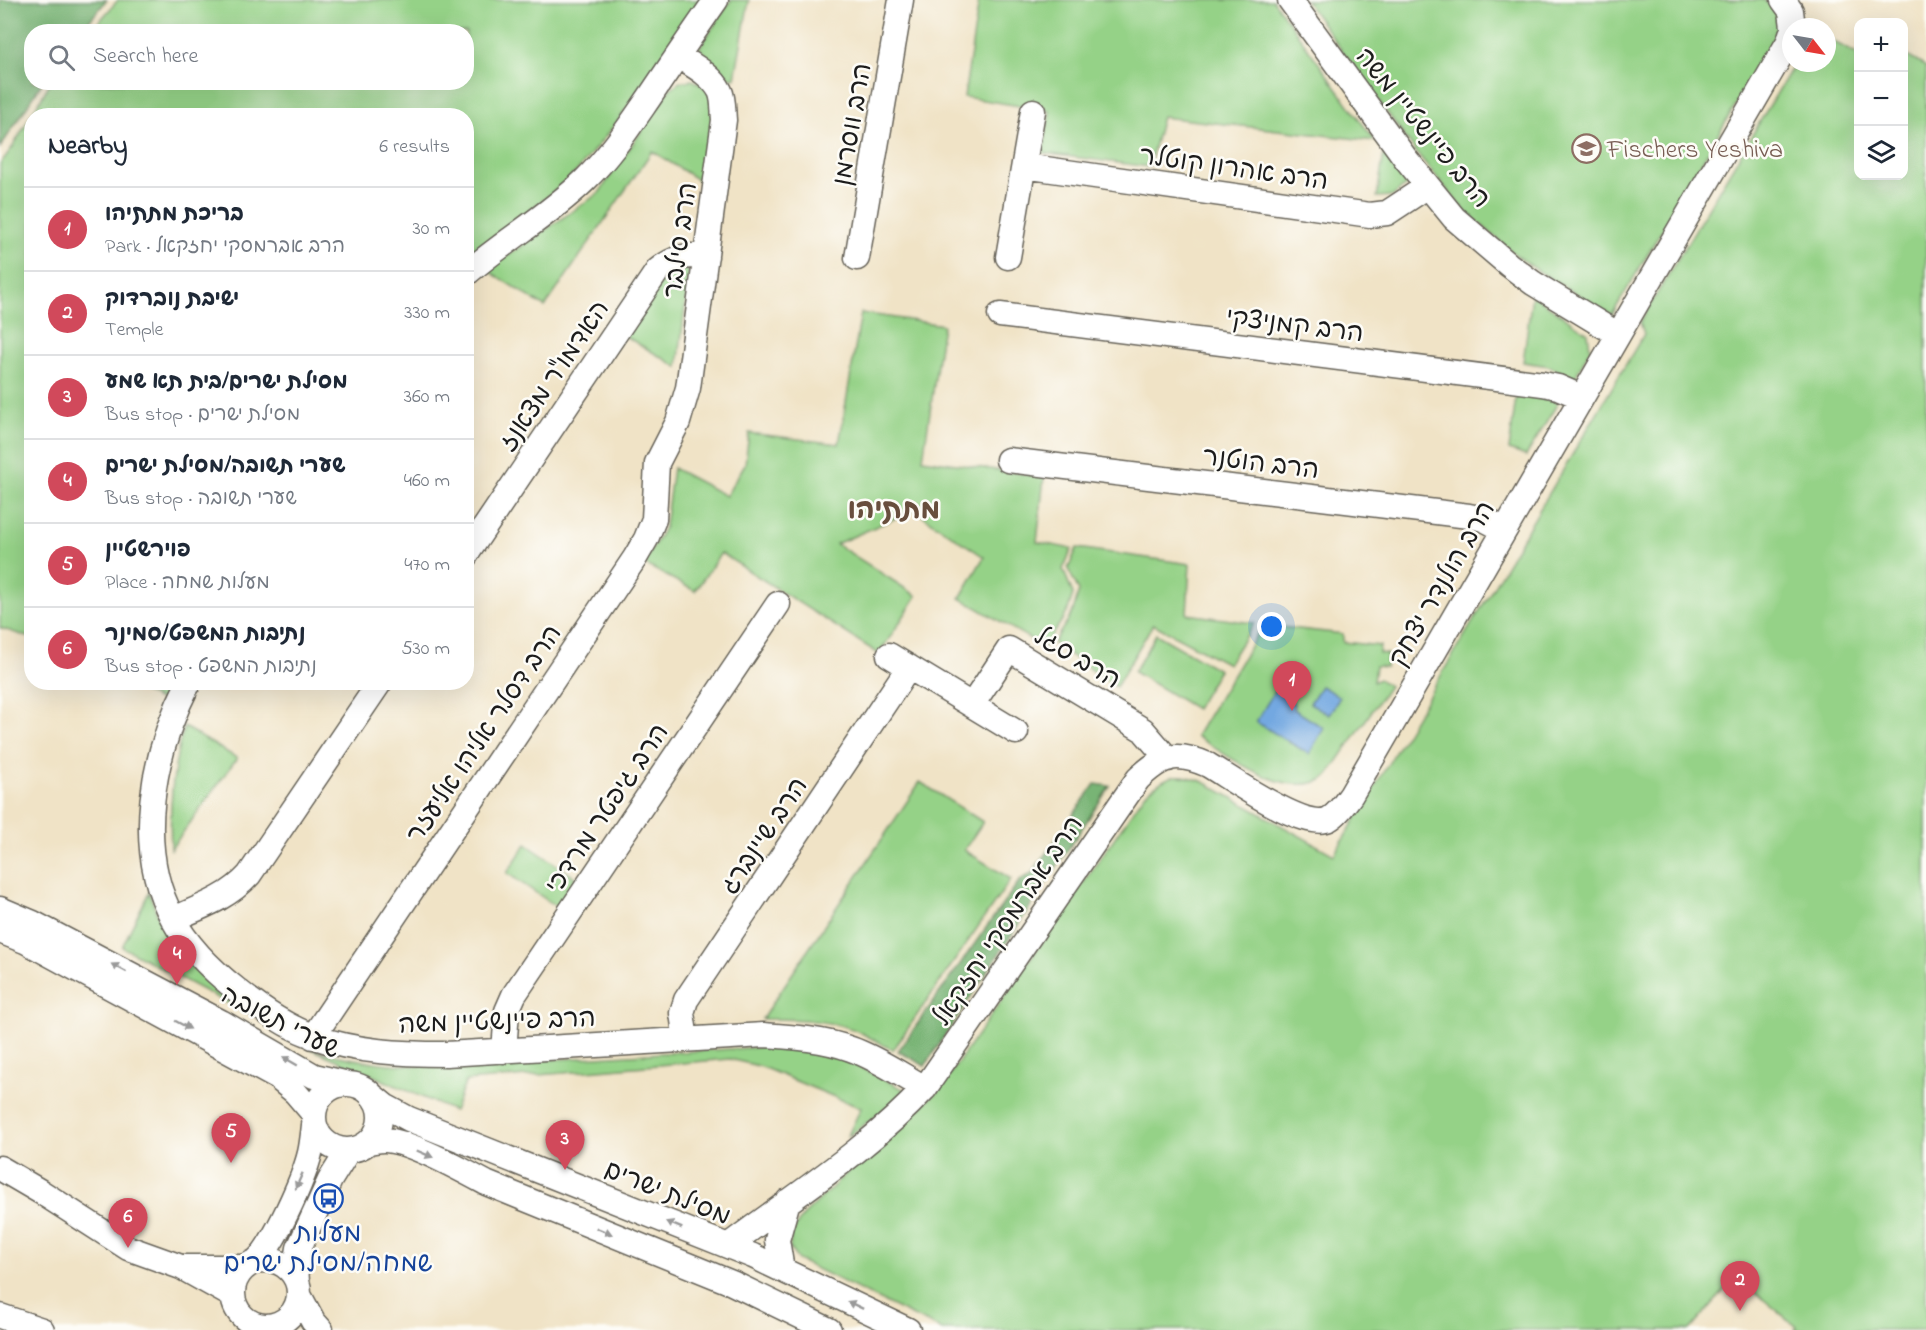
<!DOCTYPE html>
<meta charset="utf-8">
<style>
body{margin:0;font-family:"Indie Flower","Playpen Sans Hebrew",sans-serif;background:#f6f6f7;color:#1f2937}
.controls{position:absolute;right:18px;top:18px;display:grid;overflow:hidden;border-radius:12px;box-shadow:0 6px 24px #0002}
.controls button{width:54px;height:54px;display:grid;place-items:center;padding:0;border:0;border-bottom:2px solid #e0e1e3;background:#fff;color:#1f2937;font:30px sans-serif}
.compass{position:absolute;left:1782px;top:18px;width:54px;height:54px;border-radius:50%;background:#fff;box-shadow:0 6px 24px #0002;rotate:121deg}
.you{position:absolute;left:1272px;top:627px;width:21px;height:21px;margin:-15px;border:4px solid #fff;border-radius:50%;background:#1a73e8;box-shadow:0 0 0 9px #1a73e833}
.badge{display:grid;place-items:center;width:39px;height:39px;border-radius:50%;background:#d1495b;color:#fff;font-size:20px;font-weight:700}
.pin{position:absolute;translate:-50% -50px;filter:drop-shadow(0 2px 3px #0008)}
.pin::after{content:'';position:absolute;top:32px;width:21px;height:18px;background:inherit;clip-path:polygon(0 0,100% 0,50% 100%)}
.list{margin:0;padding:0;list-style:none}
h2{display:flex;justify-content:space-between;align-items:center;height:78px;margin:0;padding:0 24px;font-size:26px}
h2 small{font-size:20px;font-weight:400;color:#747a83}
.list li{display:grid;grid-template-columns:39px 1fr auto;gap:18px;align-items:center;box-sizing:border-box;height:84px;padding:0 24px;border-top:2px solid #e0e1e3}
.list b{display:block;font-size:22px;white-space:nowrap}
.list p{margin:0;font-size:20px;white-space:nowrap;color:#747a83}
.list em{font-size:20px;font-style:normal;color:#747a83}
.icon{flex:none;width:33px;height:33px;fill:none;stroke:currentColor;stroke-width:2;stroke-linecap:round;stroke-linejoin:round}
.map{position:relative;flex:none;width:1926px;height:1330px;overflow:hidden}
.search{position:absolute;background:#fff;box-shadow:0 6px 24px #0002;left:24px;top:24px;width:450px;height:66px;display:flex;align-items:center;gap:15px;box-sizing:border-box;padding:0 21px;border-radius:24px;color:#747a83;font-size:22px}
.panel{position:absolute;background:#fff;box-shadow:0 6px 24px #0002;left:24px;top:108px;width:450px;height:582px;border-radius:24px}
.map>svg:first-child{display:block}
</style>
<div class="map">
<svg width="1926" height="1330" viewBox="0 0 1926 1330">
<rect width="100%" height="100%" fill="#fdfcf7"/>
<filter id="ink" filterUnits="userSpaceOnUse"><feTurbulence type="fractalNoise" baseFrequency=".0167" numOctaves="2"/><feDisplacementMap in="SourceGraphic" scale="12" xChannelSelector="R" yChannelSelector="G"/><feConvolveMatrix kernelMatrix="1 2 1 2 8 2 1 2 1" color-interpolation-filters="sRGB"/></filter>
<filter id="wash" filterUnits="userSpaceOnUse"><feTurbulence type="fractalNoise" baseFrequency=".008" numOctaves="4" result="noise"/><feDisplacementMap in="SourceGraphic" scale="24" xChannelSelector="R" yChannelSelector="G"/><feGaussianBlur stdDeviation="1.35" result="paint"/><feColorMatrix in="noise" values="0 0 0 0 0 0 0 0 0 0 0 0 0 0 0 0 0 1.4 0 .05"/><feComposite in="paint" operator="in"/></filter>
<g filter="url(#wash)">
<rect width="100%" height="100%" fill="#f0e3c6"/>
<path fill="#95d287" stroke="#587752" stroke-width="1.5" d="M118,0H701L618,121L577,171L550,195L467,258L466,116H32L31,638L0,628V164L12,148L50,83L466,82V32L91,31Z
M731,0H749L735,78L727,77L699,48Z
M979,0H1273L1375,141L1162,117L1149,167L1043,153L1050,111L964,97Z
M1305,0H1763L1779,9L1780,26L1775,38L1612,315L1540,272L1516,255L1463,209L1416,152Z
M1827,38L1858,55V176H1904V54L1926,67V1330H1795L1797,1327L1736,1277L1690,1330H942L798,1260L790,1249L791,1234L803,1216L855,1165L939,1090L1145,794C1171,774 1173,771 1204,782L1334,855L1644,334L1640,322L1795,63H1827Z
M692,80C700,83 706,86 710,94C720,113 708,163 706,185L652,151L545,307L487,270L599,193L670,89L680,82Z
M1384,152L1408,183L1393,196L1377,197Z
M682,268L689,272L678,367L623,335L666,275Z
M1532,295L1588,333L1590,349L1574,379L1549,366L1523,362Z
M861,313L943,325L923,459L1044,477L1037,542L1072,549L1063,569L1073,594L1067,613L1044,647L960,598L984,557L914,510L836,544L917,596L879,654L721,553L695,591L644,564L665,526L673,468L726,496L745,464L749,433L839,444Z
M1517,390L1547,396L1558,403L1526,456L1509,450Z
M1077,548L1190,564L1187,614L1254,623L1228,664L1153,624L1116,687L1053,643L1072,614L1079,591L1068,569Z
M1263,625L1343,634V642L1380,646L1379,653L1387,654L1386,667L1375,666L1373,682L1379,679L1389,686L1327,777C1287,802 1230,757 1196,736Z
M1156,634L1219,670L1196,709L1134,672Z
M126,683H176L165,703Z
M184,727L237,758L171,849C169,807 172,767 184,727Z
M920,782L983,822L964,850L1011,879L893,1050C881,1044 868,1036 855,1030C826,1019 792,1019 762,1019Z
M526,844L576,878L557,907L507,873Z
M149,892C153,903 156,913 161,923C177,958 215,988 244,1012L122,947Z
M764,1047L795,1049L846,1060L909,1092L847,1137L861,1108L762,1067L730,1059L466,1081L454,1111L309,1048C354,1062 399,1067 446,1066Z"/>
<path fill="#78b474" stroke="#4a6848" stroke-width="1.5" d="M0,0H107L81,31L32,32V82L42,83L0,148Z
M1095,784L1110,786L925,1066L898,1051L1020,880L1032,873Z"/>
<path fill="#73a8e1" stroke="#48627e" stroke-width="1.5" d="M1283,677L1293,682L1291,694L1295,710L1324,728L1309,754L1256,722Z
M1321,686L1340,697L1329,715L1310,703Z"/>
</g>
<g filter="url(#ink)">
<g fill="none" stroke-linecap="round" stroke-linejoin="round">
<defs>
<path id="minor" d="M1290,0L1406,159L1454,218L1509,265L1533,283L1617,334
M1783,0L1791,11L1793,27
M1024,166L1370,215L1387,213L1428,186
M1008,257L1033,111
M857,258L901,0
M466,274C504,241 548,216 584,181C610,156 629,127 649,98C671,65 693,33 716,0
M1000,315L1543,384L1558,387L1581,397
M1008,460L1469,516L1484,519L1505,530
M466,555L658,270C674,257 686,255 706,256
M889,655L1016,732
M189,682C153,752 133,847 173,919C188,947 213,971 237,990C259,1008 287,1027 315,1037C356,1052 402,1054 446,1054L764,1035C793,1037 824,1039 851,1049C877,1058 901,1075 925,1088
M972,705L1009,649L1143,730L1168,759
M0,909L33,923L221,1022L314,1076L344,1083
M173,919C201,907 228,898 249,875L380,682
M0,931L25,941L278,1078L295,1092L313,1113
M313,1037L635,558L646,539L654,519L657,463L678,422L688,388L724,120C723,111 724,99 720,91C712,75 692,65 678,56
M686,1040L682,1013L686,1000L909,667
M504,1051L507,1011L514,995L778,604
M314 1117a33 33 0 1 1 66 0a33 33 0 1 1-66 0Z
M374,1097L385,1106L409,1119L753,1256L908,1330
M369,1142C374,1141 379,1140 383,1140C406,1139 464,1171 486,1183L732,1283L829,1330
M0,1168L41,1192L128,1248L181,1267L233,1296
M728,1246C794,1196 869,1149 925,1088L1138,779C1163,755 1176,751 1208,765C1232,779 1304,831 1329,819C1338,814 1345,803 1351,795L1789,41L1791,34
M233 1293a33 33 0 1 1 66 0a33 33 0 1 1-66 0Z
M255,1262C274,1246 304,1178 310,1153C312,1144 313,1134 314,1125
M183,1267H246
M782,1270L777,1240L788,1201
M297,1282L296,1266L299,1248L330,1180L348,1151
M299,1295L313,1321L321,1330
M0,1316L42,1330"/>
</defs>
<use href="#minor" stroke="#666258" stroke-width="27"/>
<use href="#minor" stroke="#fff" stroke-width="24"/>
</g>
<defs><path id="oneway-solid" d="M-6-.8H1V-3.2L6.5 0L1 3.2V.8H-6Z" transform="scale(1.5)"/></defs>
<g fill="#999">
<use href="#oneway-solid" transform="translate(119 968) rotate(-152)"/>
<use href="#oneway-solid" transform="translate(183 1025) rotate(28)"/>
<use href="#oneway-solid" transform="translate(290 1061) rotate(-150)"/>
<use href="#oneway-solid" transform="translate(425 1154) rotate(23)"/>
<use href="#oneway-solid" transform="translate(299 1181) rotate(114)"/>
<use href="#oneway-solid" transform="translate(674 1225) rotate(-158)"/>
<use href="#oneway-solid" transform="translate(604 1231) rotate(22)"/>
<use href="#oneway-solid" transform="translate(855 1305) rotate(-155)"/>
</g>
</g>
<defs>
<symbol id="university-ring" viewBox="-11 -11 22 22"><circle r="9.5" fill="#fdfcf7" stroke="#8d6e63" stroke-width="1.5"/><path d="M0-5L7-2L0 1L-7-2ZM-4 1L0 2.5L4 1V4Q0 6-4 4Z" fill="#8d6e63"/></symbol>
<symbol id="bus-ring" viewBox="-11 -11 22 22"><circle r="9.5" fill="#fdfcf7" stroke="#1a4fb4" stroke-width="1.5"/><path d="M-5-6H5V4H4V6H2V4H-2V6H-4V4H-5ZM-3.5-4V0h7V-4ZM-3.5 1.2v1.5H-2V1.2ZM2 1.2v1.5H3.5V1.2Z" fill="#1a4fb4"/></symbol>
</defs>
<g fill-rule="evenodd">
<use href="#university-ring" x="1570" y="132" width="33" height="33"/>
<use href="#bus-ring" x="312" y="1182" width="33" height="33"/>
</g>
<g text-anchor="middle" stroke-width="5" stroke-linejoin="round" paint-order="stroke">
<g font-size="26" fill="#1c1c1c" stroke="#fdfcf7">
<text transform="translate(851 124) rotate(-80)" y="9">הרב ווסרמן</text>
<text transform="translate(1424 127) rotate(51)" y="9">הרב פיינשטיין משה</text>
<text transform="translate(1234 167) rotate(8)" y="9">הרב אהרון קוטלר</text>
<text transform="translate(679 240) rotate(-82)" y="9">הרב סילבר</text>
<text transform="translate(1295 324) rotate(7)" y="9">הרב קמניצקי</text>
<text transform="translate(553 375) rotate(-56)" y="9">האדמו"ר מצאנז</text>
<text transform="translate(1261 462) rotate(7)" y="9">הרב הוטנר</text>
<text transform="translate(1441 583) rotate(-60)" y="9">הרב הולנדר יצחק</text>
<text transform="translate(1078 657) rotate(31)" y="9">הרב סגל</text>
<text transform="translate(483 733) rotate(-56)" y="9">הרב דסלר אליהו אליעזר</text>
<text transform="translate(606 808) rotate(-56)" y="9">הרב גיפטר מרדכי</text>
<text transform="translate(763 835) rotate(-56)" y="9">הרב שיינברג</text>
<text transform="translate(1007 920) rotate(-56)" y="9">הרב אברמסקי יחזקאל</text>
<text transform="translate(497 1020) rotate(-2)" y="9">הרב פיינשטיין משה</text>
<text transform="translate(281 1021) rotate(27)" y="9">שערי תשובה</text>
<text transform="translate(668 1192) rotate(22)" y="9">מסילת ישרים</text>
</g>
<g font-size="26" fill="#785e54" stroke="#fdfcf7" text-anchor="start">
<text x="1607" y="157">Fischers Yeshiva</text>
</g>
<g font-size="26" fill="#164399" stroke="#fdfcf7">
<text x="328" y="1241">מעלות<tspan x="328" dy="30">שמחה/מסילת ישרים</tspan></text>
</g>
<g font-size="28" font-weight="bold" fill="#684e3d" stroke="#fdfcf7">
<text x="894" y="518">מתתיהו</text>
</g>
</g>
</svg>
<div class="controls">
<button>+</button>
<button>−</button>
<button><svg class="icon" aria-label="layers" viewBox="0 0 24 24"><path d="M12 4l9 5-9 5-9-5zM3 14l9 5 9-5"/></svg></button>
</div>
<svg class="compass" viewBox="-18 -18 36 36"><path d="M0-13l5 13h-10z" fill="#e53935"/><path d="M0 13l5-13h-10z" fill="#747a83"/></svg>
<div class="you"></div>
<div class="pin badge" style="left:1292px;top:711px">1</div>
<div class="pin badge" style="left:1740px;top:1311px">2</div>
<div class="pin badge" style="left:565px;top:1170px">3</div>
<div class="pin badge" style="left:177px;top:985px">4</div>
<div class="pin badge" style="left:231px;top:1163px">5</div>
<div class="pin badge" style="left:128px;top:1248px">6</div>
<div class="search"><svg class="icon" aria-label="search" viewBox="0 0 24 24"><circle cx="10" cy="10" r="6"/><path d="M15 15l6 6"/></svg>Search here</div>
<section class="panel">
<h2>Nearby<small>6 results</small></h2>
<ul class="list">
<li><span class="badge">1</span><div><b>בריכת מתתיהו</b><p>Park · הרב אברמסקי יחזקאל</p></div><em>30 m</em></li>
<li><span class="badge">2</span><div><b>ישיבת נוברדוק</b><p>Temple</p></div><em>330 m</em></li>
<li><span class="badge">3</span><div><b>מסילת ישרים/בית תא שמע</b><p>Bus stop · מסילת ישרים</p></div><em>360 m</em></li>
<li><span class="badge">4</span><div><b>שערי תשובה/מסילת ישרים</b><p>Bus stop · שערי תשובה</p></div><em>460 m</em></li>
<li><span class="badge">5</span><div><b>פוירשטיין</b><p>Place · מעלות שמחה</p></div><em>470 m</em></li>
<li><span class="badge">6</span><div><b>נתיבות המשפט/סמינר</b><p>Bus stop · נתיבות המשפט</p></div><em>530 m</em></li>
</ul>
</section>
</div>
